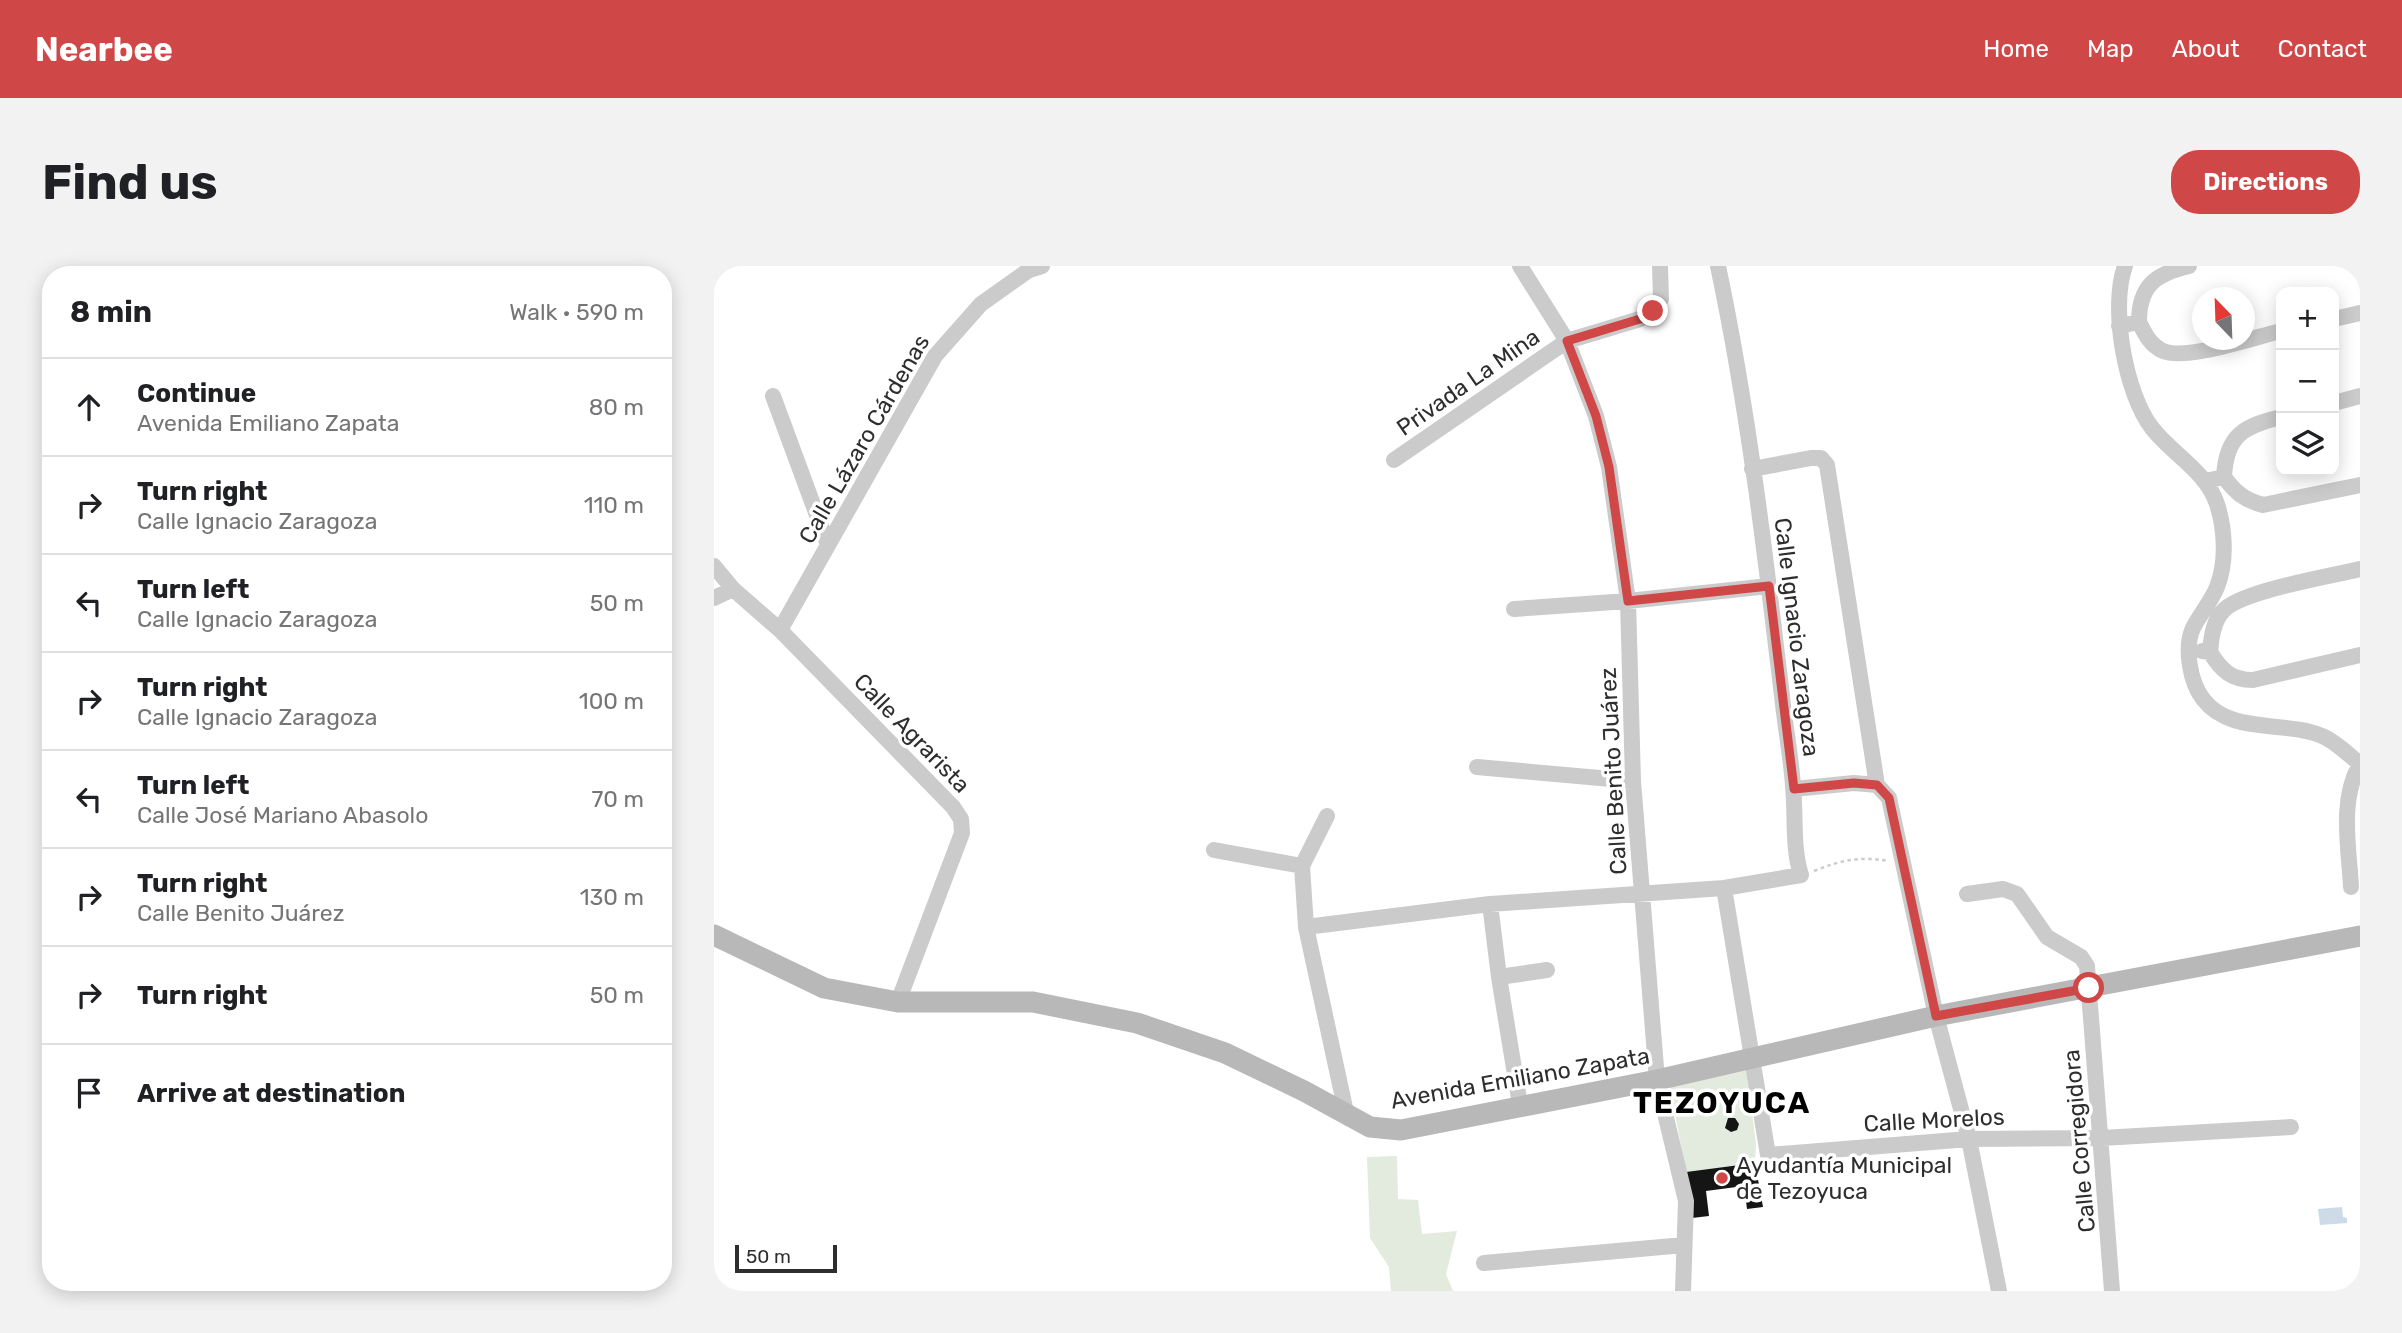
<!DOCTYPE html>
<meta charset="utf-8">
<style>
body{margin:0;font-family:Rubik,sans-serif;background:#f2f2f2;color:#202124}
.controls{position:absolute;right:21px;top:21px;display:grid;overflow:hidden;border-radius:14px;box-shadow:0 4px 18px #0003}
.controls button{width:63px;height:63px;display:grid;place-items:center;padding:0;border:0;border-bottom:2px solid #e0e0e0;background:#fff;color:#202124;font:35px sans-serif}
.compass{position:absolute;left:1478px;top:21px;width:63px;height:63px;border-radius:50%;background:#fff;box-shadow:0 4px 18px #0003;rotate:337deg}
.scale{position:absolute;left:21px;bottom:18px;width:102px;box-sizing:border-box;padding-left:7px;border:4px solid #2e2e2e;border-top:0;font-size:19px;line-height:24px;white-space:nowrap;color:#2e2e2e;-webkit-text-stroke:5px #fff;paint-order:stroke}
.stop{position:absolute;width:21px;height:21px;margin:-16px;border:5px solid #cf4746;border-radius:50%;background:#fff}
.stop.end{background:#cf4746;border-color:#fff;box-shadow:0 2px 7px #0008}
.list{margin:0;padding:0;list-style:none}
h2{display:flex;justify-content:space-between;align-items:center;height:91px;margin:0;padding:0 28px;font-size:30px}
h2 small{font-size:23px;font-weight:400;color:#757577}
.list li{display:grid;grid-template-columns:46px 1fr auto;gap:21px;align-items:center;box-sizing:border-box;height:98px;padding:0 28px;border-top:2px solid #e0e0e0}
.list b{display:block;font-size:26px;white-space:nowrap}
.list p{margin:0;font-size:23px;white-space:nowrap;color:#757577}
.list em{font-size:23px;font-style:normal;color:#757577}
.icon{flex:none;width:38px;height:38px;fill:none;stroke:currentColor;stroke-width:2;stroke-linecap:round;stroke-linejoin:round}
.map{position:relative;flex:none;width:1646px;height:1025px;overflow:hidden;border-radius:28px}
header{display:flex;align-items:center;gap:42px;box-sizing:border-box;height:98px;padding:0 35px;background:#cf4746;color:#fff}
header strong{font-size:33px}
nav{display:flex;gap:38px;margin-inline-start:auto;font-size:24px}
.intro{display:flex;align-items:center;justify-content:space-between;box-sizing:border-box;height:168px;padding:0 42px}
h1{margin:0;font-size:49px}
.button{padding:18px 32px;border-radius:28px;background:#cf4746;color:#fff;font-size:24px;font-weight:700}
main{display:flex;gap:42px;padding:0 42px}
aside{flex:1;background:#fff;border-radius:28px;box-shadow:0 4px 18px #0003}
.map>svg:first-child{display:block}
</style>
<header>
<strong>Nearbee</strong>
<nav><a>Home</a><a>Map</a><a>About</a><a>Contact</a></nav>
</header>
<div class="intro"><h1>Find us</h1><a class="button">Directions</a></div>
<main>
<aside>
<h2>8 min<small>Walk · 590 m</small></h2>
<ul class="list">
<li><svg class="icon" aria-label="ahead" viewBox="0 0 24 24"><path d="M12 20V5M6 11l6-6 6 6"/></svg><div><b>Continue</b><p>Avenida Emiliano Zapata</p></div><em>80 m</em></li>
<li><svg class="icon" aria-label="right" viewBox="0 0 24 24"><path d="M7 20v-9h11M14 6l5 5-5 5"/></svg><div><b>Turn right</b><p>Calle Ignacio Zaragoza</p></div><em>110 m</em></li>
<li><svg class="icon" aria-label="left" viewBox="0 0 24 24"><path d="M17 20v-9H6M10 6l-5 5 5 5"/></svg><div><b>Turn left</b><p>Calle Ignacio Zaragoza</p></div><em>50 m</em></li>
<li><svg class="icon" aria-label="right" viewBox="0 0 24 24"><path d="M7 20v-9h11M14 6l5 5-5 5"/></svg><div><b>Turn right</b><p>Calle Ignacio Zaragoza</p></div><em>100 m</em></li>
<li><svg class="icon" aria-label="left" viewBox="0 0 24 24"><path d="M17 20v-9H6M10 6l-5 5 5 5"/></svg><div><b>Turn left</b><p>Calle José Mariano Abasolo</p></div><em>70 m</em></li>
<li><svg class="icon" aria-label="right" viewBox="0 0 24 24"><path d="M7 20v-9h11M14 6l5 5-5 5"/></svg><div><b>Turn right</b><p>Calle Benito Juárez</p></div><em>130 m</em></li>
<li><svg class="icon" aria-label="right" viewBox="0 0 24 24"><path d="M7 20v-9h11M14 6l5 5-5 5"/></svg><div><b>Turn right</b></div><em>50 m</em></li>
<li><svg class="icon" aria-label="arrive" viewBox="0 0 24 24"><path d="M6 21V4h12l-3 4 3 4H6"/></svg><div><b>Arrive at destination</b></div></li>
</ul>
</aside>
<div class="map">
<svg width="1646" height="1025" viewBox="0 0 1646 1025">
<rect width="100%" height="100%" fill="#fff"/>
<path fill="#e3eade" d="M1033,804L1042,879L1041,897L972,906L956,821Z
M683,890L684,933L704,934L708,968L743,965L732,1008L739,1025H677L675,1001L656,972L653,891Z"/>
<path fill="#ccdbe7" d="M1628,941L1629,951L1633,952V957L1606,959L1604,943Z"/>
<path fill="#151515" d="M1014,852H1021L1025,858L1023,864L1017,866L1011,862Z
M1041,897L1049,941L1033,943L1030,920L992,925L995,950L978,952L972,906Z"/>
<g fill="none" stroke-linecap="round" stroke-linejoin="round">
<path stroke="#cbcbcb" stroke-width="2.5" stroke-dasharray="3.5 3.5" stroke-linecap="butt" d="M1100,605C1127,594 1146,590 1175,595"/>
<path stroke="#cbcbcb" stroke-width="16" d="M806,0L853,75L882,150L895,201L914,335L919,515L943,814L972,935L969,1025
M1411,0C1396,41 1411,127 1438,162C1458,188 1492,205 1503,238C1511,263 1513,296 1503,321C1497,336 1486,348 1479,362C1470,382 1476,416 1489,433C1516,469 1570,454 1608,470C1621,475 1635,489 1646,498
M1620,53L1646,47
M1425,56C1425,20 1441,8 1475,0
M1405,60L1425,56C1431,68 1436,79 1449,85C1472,95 1541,71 1567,65
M59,130L114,279
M1620,137L1646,130
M680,194L853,75L926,53L939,45L947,33L946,0
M1038,203L1097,192H1107L1113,199L1163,519
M1510,211C1512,169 1530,160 1567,151
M1491,215L1510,211C1521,226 1530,234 1549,239L1646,219
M0,300L19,323L66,364L239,541L247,553L248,567L184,736
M0,332L19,323
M800,343L914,335L1055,320
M66,364L221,90L267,38L315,4L328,0
M1488,385L1496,386C1507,404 1517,414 1539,414L1646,389
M1496,386C1497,373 1499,355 1509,345C1526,325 1618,310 1646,303
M763,501L919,515
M1080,523L1140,517L1163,519L1175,532L1222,750L1255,873L1285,1025
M613,550L588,600L592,661L633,851
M500,584L588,600
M1637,621C1635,581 1625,535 1646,498
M1010,622L1054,889L1255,873L1388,872L1577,861
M1253,628L1289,623L1303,628L1333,671L1367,691L1373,700L1398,1025
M776,638L785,711L806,839
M592,661L776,638L1010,622L1087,609C1078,580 1082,550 1079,520C1077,490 1071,460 1068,430C1051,286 1034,142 1004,0
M785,711L833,704
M770,997L970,979"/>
<path stroke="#b8b8b8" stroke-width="21" d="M0,669L110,722L184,736H319L423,757L511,787L590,825L656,861L687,864L943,814L1222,750L1646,670"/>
</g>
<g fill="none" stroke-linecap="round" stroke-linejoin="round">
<path stroke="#cf4746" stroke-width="9" d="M939,45L926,53L853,75L882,150L895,201L914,335L1055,320L1080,523L1140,517L1163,519L1175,532L1222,750L1375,722"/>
</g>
<circle fill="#cf4746" stroke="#fff" stroke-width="2.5" cx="1008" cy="912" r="7"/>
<g text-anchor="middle" stroke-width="7" stroke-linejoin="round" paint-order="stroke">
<g font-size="23" fill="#2e2e2e" stroke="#fff">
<text transform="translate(754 116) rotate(-35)" y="8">Privada La Mina</text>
<text transform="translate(150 173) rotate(-60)" y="8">Calle Lázaro Cárdenas</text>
<text transform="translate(1083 371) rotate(83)" y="8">Calle Ignacio Zaragoza</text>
<text transform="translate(198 467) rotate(46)" y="8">Calle Agrarista</text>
<text transform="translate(899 505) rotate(-93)" y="8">Calle Benito Juárez</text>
<text transform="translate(806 812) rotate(-10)" y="8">Avenida Emiliano Zapata</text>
<text transform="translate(1220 854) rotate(-3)" y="8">Calle Morelos</text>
<text transform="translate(1365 875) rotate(-95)" y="8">Calle Corregidora</text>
</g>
<g font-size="23" fill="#2e2e2e" stroke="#fff" text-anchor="start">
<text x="1022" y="907">Ayudantía Municipal<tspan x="1022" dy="26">de Tezoyuca</tspan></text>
</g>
<g font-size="30" font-weight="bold" letter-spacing="2" fill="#000" stroke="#fff">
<text x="1008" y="847">TEZOYUCA</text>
</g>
</g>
</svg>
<div class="controls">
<button>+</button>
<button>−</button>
<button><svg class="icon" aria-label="layers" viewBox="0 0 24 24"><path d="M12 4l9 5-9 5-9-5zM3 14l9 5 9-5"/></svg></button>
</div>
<svg class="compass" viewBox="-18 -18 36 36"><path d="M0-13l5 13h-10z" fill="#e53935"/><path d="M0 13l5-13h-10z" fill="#757577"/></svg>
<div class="scale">50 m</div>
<div class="stop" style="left:1375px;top:722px"></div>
<div class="stop end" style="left:939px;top:45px"></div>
</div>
</main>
